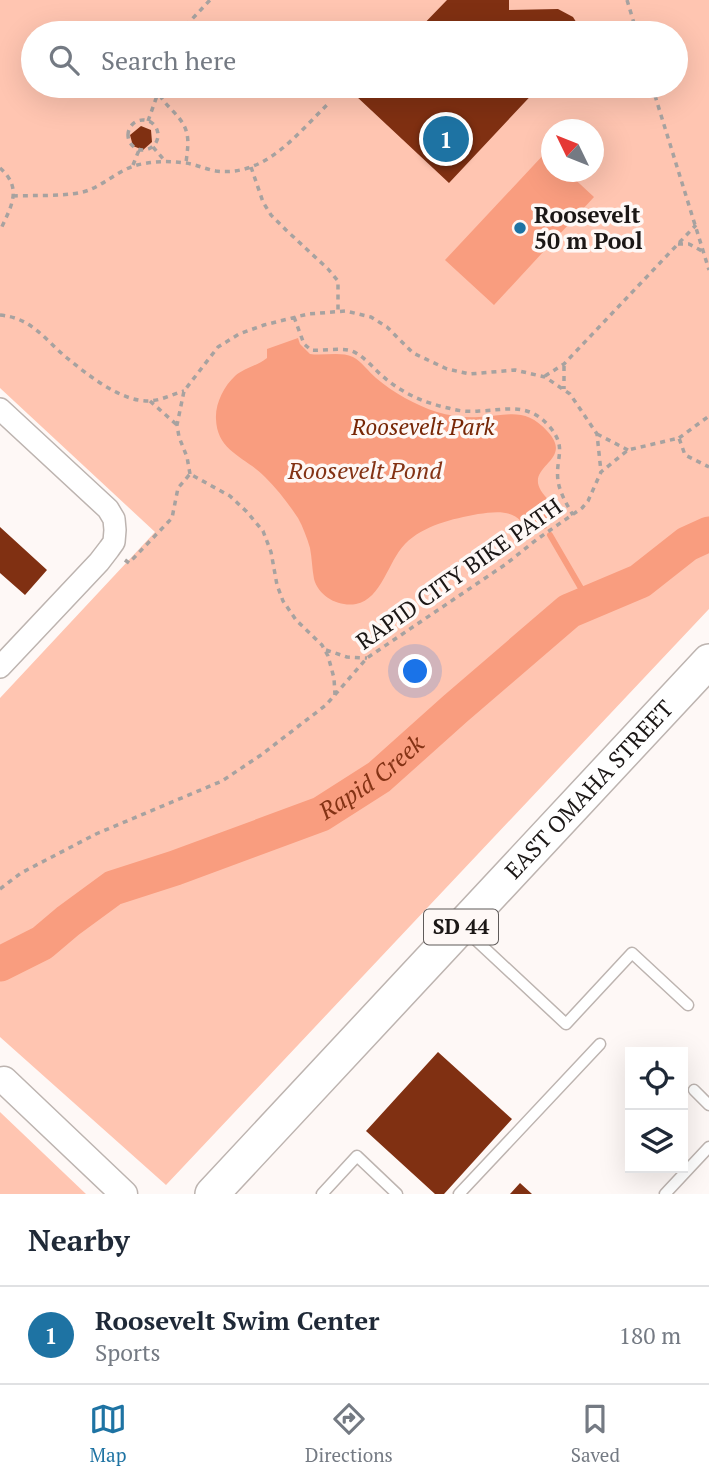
<!DOCTYPE html>
<style>
body{margin:0;font-family:"PT Serif",serif;background:#f6f6f7;color:#1f2937}
.controls{position:absolute;right:21px;bottom:21px;display:grid;overflow:hidden;border-radius:0px;box-shadow:0 7px 28px #0002}
.controls button{width:63px;height:63px;display:grid;place-items:center;padding:0;border:0;border-bottom:2px solid #e0e1e3;background:#fff;color:#1f2937;font:35px sans-serif}
.compass{position:absolute;left:541px;top:119px;width:63px;height:63px;border-radius:50%;background:#fff;box-shadow:0 7px 28px #0002;rotate:313deg}
.you{position:absolute;left:416px;top:672px;width:24px;height:24px;margin:-18px;border:5px solid #fff;border-radius:50%;background:#1a73e8;box-shadow:0 0 0 10px #1a73e833}
.badge{display:grid;place-items:center;width:46px;height:46px;border-radius:50%;background:#1e73a3;color:#fff;font-size:23px;font-weight:700}
.pin{position:absolute;translate:-50% -50%;border:4px solid #fff;box-shadow:0 2px 7px #0006}
.list{margin:0;padding:0;list-style:none}
h2{display:flex;justify-content:space-between;align-items:center;height:91px;margin:0;padding:0 28px;font-size:30px}
h2 small{font-size:23px;font-weight:400;color:#747a83}
.list li{display:grid;grid-template-columns:46px 1fr auto;gap:21px;align-items:center;box-sizing:border-box;height:98px;padding:0 28px;border-top:2px solid #e0e1e3}
.list b{display:block;font-size:26px;white-space:nowrap}
.list p{margin:0;font-size:23px;white-space:nowrap;color:#747a83}
.list em{font-size:23px;font-style:normal;color:#747a83}
.icon{flex:none;width:38px;height:38px;fill:none;stroke:currentColor;stroke-width:2;stroke-linecap:round;stroke-linejoin:round}
.map{position:relative;flex:none;width:709px;height:1194px;overflow:hidden}
.search{position:absolute;background:#fff;box-shadow:0 7px 28px #0002;left:21px;right:21px;top:21px;height:77px;display:flex;align-items:center;gap:18px;box-sizing:border-box;padding:0 24px;border-radius:38px;color:#747a83;font-size:26px}
.sheet{height:189px;background:#fff}
nav{display:flex;justify-content:space-around;align-items:center;box-sizing:border-box;height:98px;border-top:2px solid #e0e1e3;background:#fff;font-size:19px;color:#747a83}
nav a{display:grid;justify-items:center;gap:4px}
nav .on{color:#1e73a3}
.map>svg:first-child{display:block}
</style>
<div class="map">
<svg width="709" height="1194" viewBox="0 0 709 1194">
<rect width="100%" height="100%" fill="#fef8f6"/>
<path fill="#ffc5b1" fill-rule="evenodd" d="M0,0H709V609L166,1185L0,1037V698L155,532L0,388ZM33,33H676V86H33ZM552,130H594V172H552Z
M0,1112L86,1194H0Z"/>
<path fill="#f99d7f" d="M546,152L551,157L552,172H567L594,197L494,305L445,260Z
M298,338L300,344L310,354C324,356 340,351 353,357C362,362 369,372 376,378C394,393 415,405 437,412C450,416 465,418 479,417C507,416 525,406 548,432C578,465 510,466 552,503L549,506V517L535,526L531,522H522C510,509 494,512 478,514C452,519 424,525 405,544C388,561 382,599 356,604C339,607 319,597 314,579C312,569 312,558 310,548C307,538 303,527 298,518C288,503 278,490 265,477C246,457 217,452 216,419C215,404 224,386 235,376C244,368 257,366 267,358V349Z"/>
<g fill="none" stroke-linecap="round" stroke-linejoin="round">
<path stroke="#f99d7f" stroke-width="6" d="M542,522L544,526
M550,535L589,602"/>
<path stroke="#f99d7f" stroke-width="35" id="s1" d="M0,964L42,943L68,921L113,888L175,868L321,814L379,777L455,709L569,611L640,581L687,544L709,534"/>
</g>
<path fill="#803012" d="M447,0H509V10L558,9L573,17L583,33H415Z
M366,86H540L449,183L356,96Z
M141,126L151,130L152,142L143,150L133,146L130,135Z
M0,527L47,570L25,595L0,573Z
M438,1052L512,1119L444,1194H435L366,1131Z
M520,1183L532,1194H510Z"/>
<g fill="none" stroke-linecap="round" stroke-linejoin="round">
<defs>
<path id="service" d="M463,928L566,1024L632,953L688,1005
M694,1090L709,1105
M322,1194L357,1156L397,1194
M459,1194L600,1044
M665,1194L709,1147"/>
<path id="minor" d="M0,409L108,509L114,519L115,530L114,542L109,549L99,562L0,667"/>
<path id="tertiary" d="M4,1080L124,1194"/>
<g id="primary">
<path id="s2" d="M212,1194L709,661"/>
</g>
</defs>
<use href="#service" stroke="#bdb4b0" stroke-width="13"/>
<use href="#minor" stroke="#bdb4b0" stroke-width="24"/>
<use href="#tertiary" stroke="#bdb4b0" stroke-width="29"/>
<use href="#primary" stroke="#bdb4b0" stroke-width="36"/>
<path stroke="#a7a2a0" stroke-width="3.5" stroke-dasharray="5 5" stroke-linecap="butt" d="M627,0L637,33
M179,33L210,0
M156,86C161,106 183,114 187,134C189,143 187,153 186,163
M652,86L709,270
M128 135a15 15 0 1 1 30 0a15 15 0 1 1-30 0Z
M148,121L158,93
M153,147L165,161
M133,165L139,150
M251,167L263,202L271,215L286,230L328,269L338,281V311
M0,168C24,189 10,208 0,231
M13,196C33,195 72,197 89,190C107,183 122,167 142,164C156,161 170,161 185,163C195,164 205,169 216,171C265,177 296,135 327,105
M678,244H689L702,251
M0,315C32,318 44,339 67,358C88,375 120,401 148,401C160,401 173,394 184,391
M294,317L304,344L311,350C323,351 336,348 348,350C363,353 374,370 386,379C404,394 425,403 448,408C458,411 469,412 479,411C506,410 528,402 549,426C568,448 555,457 558,481C560,493 567,505 573,515
M564,366V389
M545,376L564,364L696,225
M150,401L177,425
M597,434L628,450
M679,438L709,416
M190,474L187,457L179,437L177,425L184,391L218,347L239,334L264,325L308,314L346,311L371,317L387,327L413,353L447,369L470,374L515,370L545,377L570,394L597,434L601,472
M125,560L129,563L172,518L178,488L190,474L230,496L246,511L263,531L271,552L277,585L283,601L296,620L322,645L328,656L334,678L335,695
M326,650L347,657L367,658
M0,889L21,873L96,834L222,781L261,755L326,705L367,658L506,564L536,540L582,508L588,501L601,472L628,450L679,438L685,455L709,467"/>
<use href="#service" stroke="#fff" stroke-width="10"/>
<use href="#minor" stroke="#fff" stroke-width="21"/>
<use href="#tertiary" stroke="#fff" stroke-width="26"/>
<use href="#primary" stroke="#fff" stroke-width="33"/>
</g>
<circle fill="#1e73a3" stroke="#fef8f6" stroke-width="2.5" cx="520" cy="228" r="7"/>
<g text-anchor="middle" stroke-width="7" stroke-linejoin="round" paint-order="stroke">
<rect fill="#fef8f6" stroke="#5f5a59" stroke-width="2" x="424" y="909.5" width="74" height="35" rx="5"/>
<g font-size="21" font-weight="bold" fill="#1b1716">
<text x="461" y="934">SD 44</text>
</g>
<g font-size="23" font-weight="bold" fill="#1b1716" stroke="#fef8f6" text-anchor="start">
<text x="534" y="223">Roosevelt<tspan x="534" dy="26">50 m Pool</tspan></text>
</g>
<g font-size="23" font-style="italic" fill="#772706" stroke="#fef8f6">
<text x="423" y="435">Roosevelt Park</text>
</g>
<g font-size="23" fill="#1b1716" stroke="#fef8f6">
<text transform="translate(459 574) rotate(-35)" y="8">RAPID CITY BIKE PATH</text>
<text dy="8" stroke="none"><textPath href="#s2" startOffset="553">EAST OMAHA STREET</textPath></text>
</g>
<g font-size="24" font-style="italic" fill="#843315" stroke="#fef8f6">
<text x="365" y="479">Roosevelt Pond</text>
<text dy="8" stroke="none"><textPath href="#s1" startOffset="420">Rapid Creek</textPath></text>
</g>
</g>
</svg>
<div class="controls">
<button><svg class="icon" aria-label="locate" viewBox="0 0 24 24"><circle cx="12" cy="12" r="6"/><path d="M12 2v4M12 18v4M2 12h4M18 12h4"/></svg></button>
<button><svg class="icon" aria-label="layers" viewBox="0 0 24 24"><path d="M12 4l9 5-9 5-9-5zM3 14l9 5 9-5"/></svg></button>
</div>
<svg class="compass" viewBox="-18 -18 36 36"><path d="M0-13l5 13h-10z" fill="#e53935"/><path d="M0 13l5-13h-10z" fill="#747a83"/></svg>
<div class="you"></div>
<div class="pin badge" style="left:446px;top:139px">1</div>
<div class="search"><svg class="icon" aria-label="search" viewBox="0 0 24 24"><circle cx="10" cy="10" r="6"/><path d="M15 15l6 6"/></svg>Search here</div>
</div>
<section class="sheet">
<h2>Nearby<small></small></h2>
<ul class="list">
<li><span class="badge">1</span><div><b>Roosevelt Swim Center</b><p>Sports</p></div><em>180 m</em></li>
</ul>
</section>
<nav>
<a class="on"><svg class="icon" aria-label="map" viewBox="0 0 24 24"><path d="M3 6l6-2 6 2 6-2v14l-6 2-6-2-6 2zM9 4v14M15 6v14"/></svg>Map</a>
<a><svg class="icon" aria-label="directions" viewBox="0 0 24 24"><path d="M12 3l9 9-9 9-9-9zM9 14v-3h6M13 9l2 2-2 2"/></svg>Directions</a>
<a><svg class="icon" aria-label="saved" viewBox="0 0 24 24"><path d="M7 4h10v16l-5-4-5 4z"/></svg>Saved</a>
</nav>
